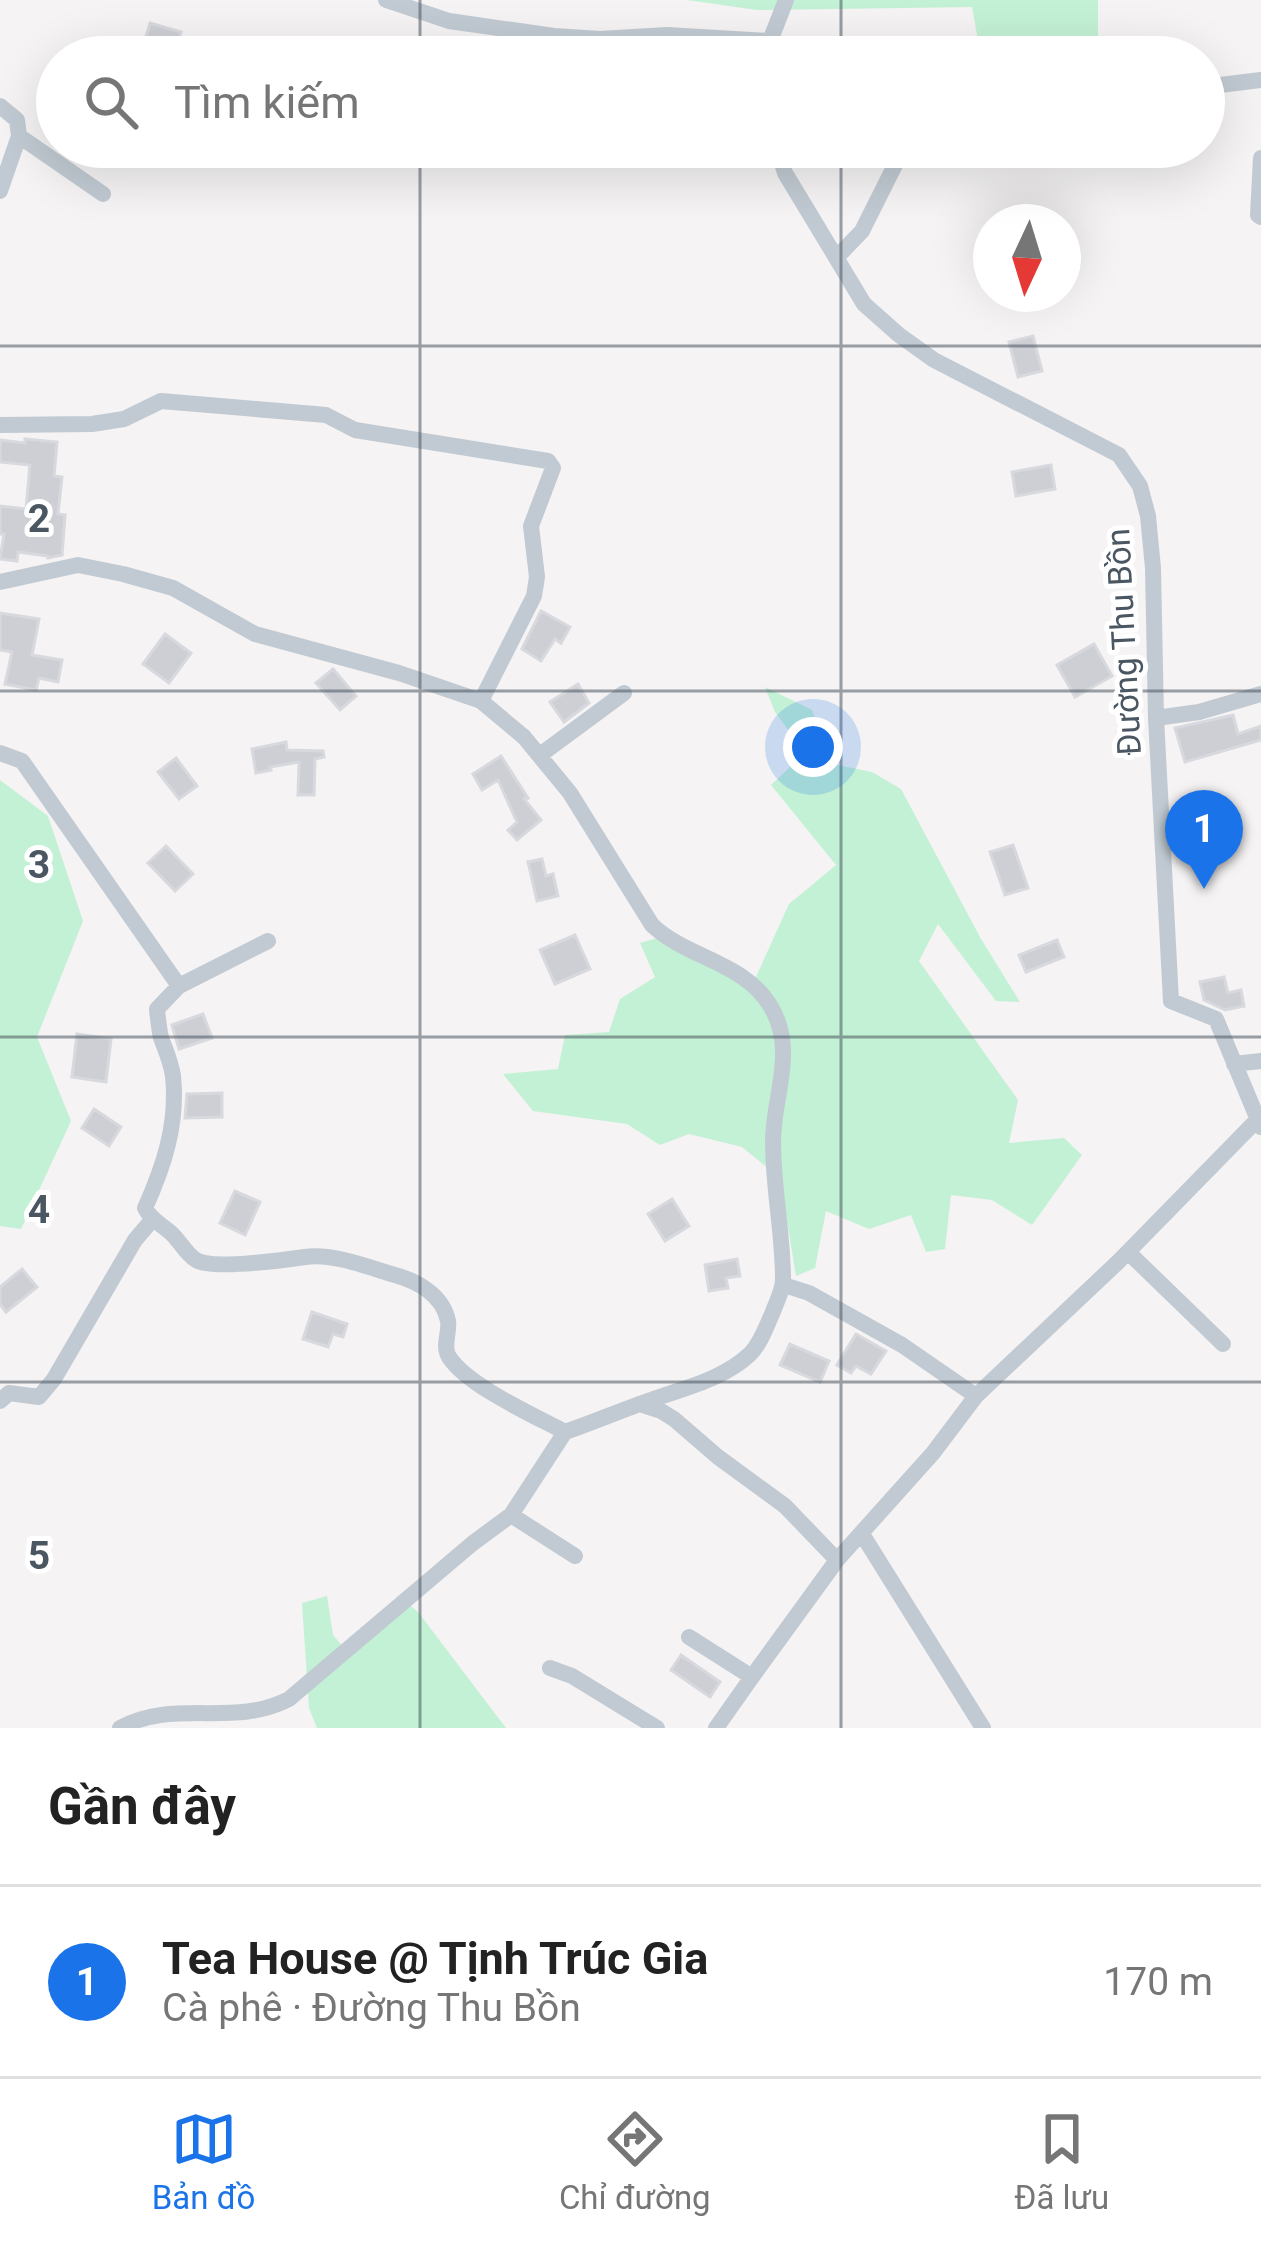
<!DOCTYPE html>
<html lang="vi">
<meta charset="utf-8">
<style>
body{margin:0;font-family:Roboto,sans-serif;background:#f6f6f6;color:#222}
.compass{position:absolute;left:973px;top:204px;width:108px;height:108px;border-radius:50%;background:#fff;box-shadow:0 12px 48px #0002;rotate:184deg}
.you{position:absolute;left:813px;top:747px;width:42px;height:42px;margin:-30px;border:9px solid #fff;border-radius:50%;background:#1a73e8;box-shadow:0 0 0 18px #1a73e833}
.badge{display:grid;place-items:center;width:78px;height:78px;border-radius:50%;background:#1a73e8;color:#fff;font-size:39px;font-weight:700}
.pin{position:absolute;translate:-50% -99px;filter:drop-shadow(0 3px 6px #0008)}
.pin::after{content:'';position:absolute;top:63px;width:42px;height:36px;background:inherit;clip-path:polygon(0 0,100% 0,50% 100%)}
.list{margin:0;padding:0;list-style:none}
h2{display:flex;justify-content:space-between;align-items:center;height:156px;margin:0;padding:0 48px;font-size:51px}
h2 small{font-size:39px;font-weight:400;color:#767676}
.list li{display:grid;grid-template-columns:78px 1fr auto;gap:36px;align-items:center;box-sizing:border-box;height:192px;padding:0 48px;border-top:3px solid #e0e0e0}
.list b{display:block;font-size:45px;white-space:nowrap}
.list p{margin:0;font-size:39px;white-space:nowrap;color:#767676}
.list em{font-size:39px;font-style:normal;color:#767676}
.icon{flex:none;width:66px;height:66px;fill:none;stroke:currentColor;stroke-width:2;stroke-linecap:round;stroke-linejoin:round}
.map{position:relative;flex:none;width:1261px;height:1728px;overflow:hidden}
.search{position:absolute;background:#fff;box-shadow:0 12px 48px #0002;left:36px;right:36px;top:36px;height:132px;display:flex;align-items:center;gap:30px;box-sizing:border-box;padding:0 42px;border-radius:66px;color:#767676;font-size:45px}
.sheet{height:348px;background:#fff}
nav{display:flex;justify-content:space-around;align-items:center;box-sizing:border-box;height:168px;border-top:3px solid #e0e0e0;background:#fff;font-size:33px;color:#767676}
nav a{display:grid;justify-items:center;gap:6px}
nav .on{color:#1a73e8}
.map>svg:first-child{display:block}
</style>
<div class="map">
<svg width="1261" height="1728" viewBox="0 0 1261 1728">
<rect width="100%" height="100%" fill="#f5f3f3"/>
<path fill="#c3f1d5" d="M687,0H1098V57H981L972,7L757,10Z
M765,687L812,710L832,764L872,772L901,789L981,939L1020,1002L996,1001L938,924L919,961L1018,1100L1009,1143L1064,1138L1082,1155L1032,1225L992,1200L951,1195L945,1249L926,1252L911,1215L869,1229L826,1211L815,1268L796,1276L780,1178L742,1147L689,1134L660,1145L627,1124L533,1111L503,1074L558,1069L565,1035L609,1032L620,999L655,977L640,943L668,935L755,979L789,904L836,865L771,785L805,753L775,712Z
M0,780L48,816L83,921L37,1037L71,1121L21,1229L0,1226Z
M327,1596L333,1635L346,1650L400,1597L418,1612L506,1728H317L309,1708L302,1603Z"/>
<path fill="#cdcfd5" stroke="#d7d9de" stroke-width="3" d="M150,23L181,32L173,57H140Z
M1033,336L1042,371L1018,377L1009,342Z
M25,439L57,442L54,476L62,477L58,514L65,515L62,555L48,558V556L18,552L17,561L0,559L4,534H0V506L26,509L30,465L0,462V440L25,443Z
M1051,465L1055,489L1016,496L1012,472Z
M541,611L570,627L561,643L555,639L541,661L522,649Z
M0,613L39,619L32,655L62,660L58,682L39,678L36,690L5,684L12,652L0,650Z
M165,634L191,653L169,683L143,664Z
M1094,644L1112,676L1075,697L1057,665Z
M333,669L356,696L340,710L316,683Z
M578,684L589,703L564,722L550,702Z
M1233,715L1238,734L1261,726V740L1185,762L1175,728Z
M286,742L287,750L323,751L324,757L315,759L314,795H298L299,762L270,767L271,770L256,773L252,749Z
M501,756L528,798L524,799L541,820L517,840L508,830L517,822L498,780L482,790L473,774Z
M176,758L197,786L179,799L158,772Z
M1013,845L1028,888L1005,895L990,852Z
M166,846L193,874L175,891L148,863Z
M542,859L546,876L553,874L558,896L537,901L528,862Z
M575,935L590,969L555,984L540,950Z
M1057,940L1064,957L1026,972L1019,955Z
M1224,977L1228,993L1241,990L1244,1006L1225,1010L1204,1000L1200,982Z
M203,1014L212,1038L179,1049L172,1025Z
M77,1034L111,1039L106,1082L72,1077Z
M222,1093V1117L185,1118L187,1094Z
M94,1109L121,1127L109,1146L82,1128Z
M235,1191L260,1202L245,1235L220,1223Z
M672,1199L689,1226L665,1241L648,1214Z
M737,1259L740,1276L726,1278L728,1288L709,1291L705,1265Z
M22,1269L37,1287L6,1312L0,1304V1287Z
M312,1312L347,1324L343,1337L333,1334L328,1347L303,1339Z
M856,1334L886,1351L871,1374L856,1366L851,1373L837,1365Z
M790,1344L829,1361L820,1382L780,1365Z
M681,1655L720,1682L710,1697L671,1670Z"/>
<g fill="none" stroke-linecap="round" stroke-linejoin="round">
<path stroke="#c1cad2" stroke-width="16" d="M386,0L449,21L554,36L600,39L667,35L770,41
M770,57V41L786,0
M1204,87L1261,80
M0,106L17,120L19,136L0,191
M19,136L103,194
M777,147L785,173L864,304L899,335L934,360L1119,455L1140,486L1148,516L1153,568L1156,718L1171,1001L1216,1019L1261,1127
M1261,158L1258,215L1261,217
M837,257L862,231L904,147
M0,425L92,424L124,419L161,401L326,415L355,430L548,461L553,468L531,526L537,577L534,596L481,701
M0,582L78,565L123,574L173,588L255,634L399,673L481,701L524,737L570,793L652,925C688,959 745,962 771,1007C797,1051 773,1096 773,1142C773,1188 783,1233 783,1279C783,1291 776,1303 772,1314C766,1327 761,1343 750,1354C724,1379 684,1388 651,1400C622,1410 594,1422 565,1432
M1156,718L1199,712L1261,694
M0,753L22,761L179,986
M540,755L624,693
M1234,1064L1261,1061
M1128,1252L1223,1344
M784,1285L809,1293L902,1345L976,1396
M0,1401L9,1393L39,1397L54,1379L135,1240L153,1219
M639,1404L661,1411L674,1419L718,1457L785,1506L837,1560
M511,1515L575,1556
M862,1534L983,1728
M689,1637L752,1677L837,1560L933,1453L976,1396L1118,1262L1257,1120
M550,1668L572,1676L657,1728
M120,1728C174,1698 234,1728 289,1699L473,1543L511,1515L565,1432C533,1415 468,1386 449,1357C442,1346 450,1333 448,1321C443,1295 417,1281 395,1275C368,1267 333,1253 305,1257C284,1260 211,1270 196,1260C186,1254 180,1241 171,1233C161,1224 151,1220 145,1208C164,1166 178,1123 173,1076C171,1062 166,1051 161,1038C159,1029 158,1019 157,1009L179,986L268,941
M716,1728L752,1677"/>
</g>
<path fill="none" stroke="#4a5661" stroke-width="3" stroke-opacity="0.55" d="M420,0V57M841,0V57M420,147V1728M841,147V1728M0,346H1261M0,691H1261M0,1037H1261M0,1382H1261"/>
<g text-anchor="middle" stroke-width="10" stroke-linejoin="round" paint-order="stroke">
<g font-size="33" fill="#4a5661" stroke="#fff">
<text transform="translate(1123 642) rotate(-93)" y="12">Đường Thu Bồn</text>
</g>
</g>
<g font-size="39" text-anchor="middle" font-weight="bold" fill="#4a5661" stroke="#fff" stroke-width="10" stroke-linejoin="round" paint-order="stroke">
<text x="39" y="532">2</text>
<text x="39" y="878">3</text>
<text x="39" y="1223">4</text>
<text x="39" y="1569">5</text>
</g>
</svg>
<svg class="compass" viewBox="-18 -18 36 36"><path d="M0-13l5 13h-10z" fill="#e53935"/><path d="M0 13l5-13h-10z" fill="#767676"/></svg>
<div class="you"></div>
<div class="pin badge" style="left:1204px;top:889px">1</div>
<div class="search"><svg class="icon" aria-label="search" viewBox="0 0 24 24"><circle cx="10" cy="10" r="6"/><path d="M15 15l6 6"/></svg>Tìm kiếm</div>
</div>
<section class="sheet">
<h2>Gần đây<small></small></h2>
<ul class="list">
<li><span class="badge">1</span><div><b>Tea House @ Tịnh Trúc Gia</b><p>Cà phê · Đường Thu Bồn</p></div><em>170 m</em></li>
</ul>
</section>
<nav>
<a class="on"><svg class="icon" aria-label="map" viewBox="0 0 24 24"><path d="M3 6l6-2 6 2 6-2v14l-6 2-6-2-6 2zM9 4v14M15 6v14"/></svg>Bản đồ</a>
<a><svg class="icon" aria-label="directions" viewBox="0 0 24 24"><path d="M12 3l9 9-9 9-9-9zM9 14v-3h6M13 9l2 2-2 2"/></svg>Chỉ đường</a>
<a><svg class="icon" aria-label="saved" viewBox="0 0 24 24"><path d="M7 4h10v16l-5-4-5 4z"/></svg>Đã lưu</a>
</nav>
